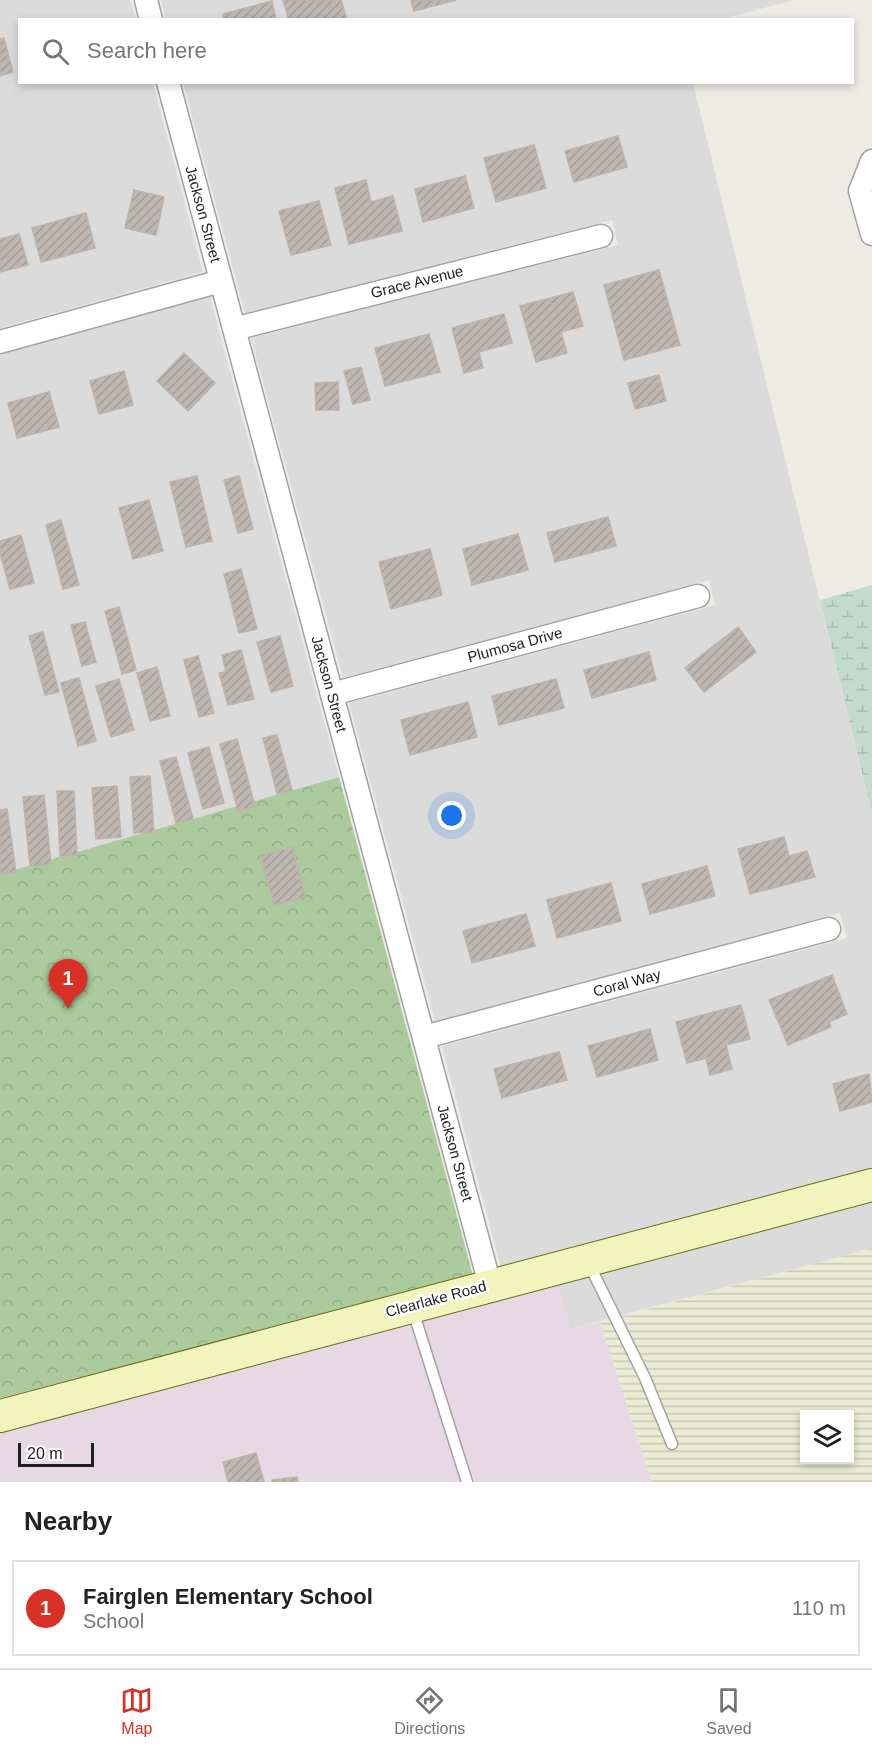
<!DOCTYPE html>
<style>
body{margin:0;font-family:Arial,sans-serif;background:#f6f6f6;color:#222}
.controls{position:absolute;right:18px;bottom:18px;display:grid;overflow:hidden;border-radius:0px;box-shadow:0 3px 9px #0003}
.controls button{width:54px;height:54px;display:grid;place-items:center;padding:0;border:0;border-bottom:2px solid #e0e0e0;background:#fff;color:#222;font:30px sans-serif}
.scale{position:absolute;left:18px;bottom:15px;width:76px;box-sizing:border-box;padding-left:6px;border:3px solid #1e1e1e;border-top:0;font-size:16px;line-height:21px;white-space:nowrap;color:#1e1e1e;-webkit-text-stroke:4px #fff;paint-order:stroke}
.you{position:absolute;left:452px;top:816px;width:21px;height:21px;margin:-15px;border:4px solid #fff;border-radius:50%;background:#1a73e8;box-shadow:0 0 0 9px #1a73e833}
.badge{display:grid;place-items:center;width:39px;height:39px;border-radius:50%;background:#d93025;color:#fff;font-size:20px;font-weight:700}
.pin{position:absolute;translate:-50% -50px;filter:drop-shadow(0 2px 3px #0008)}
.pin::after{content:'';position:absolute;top:32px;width:21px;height:18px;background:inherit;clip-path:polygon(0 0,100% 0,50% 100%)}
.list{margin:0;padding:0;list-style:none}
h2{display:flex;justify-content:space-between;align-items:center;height:78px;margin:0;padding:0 24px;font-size:26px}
h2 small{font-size:20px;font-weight:400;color:#767676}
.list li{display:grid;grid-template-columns:39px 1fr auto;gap:18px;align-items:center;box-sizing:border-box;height:96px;margin:0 12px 12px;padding:0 12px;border:2px solid #e0e0e0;border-radius:0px}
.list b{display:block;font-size:22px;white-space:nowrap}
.list p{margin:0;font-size:20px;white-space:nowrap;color:#767676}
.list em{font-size:20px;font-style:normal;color:#767676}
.icon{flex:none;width:33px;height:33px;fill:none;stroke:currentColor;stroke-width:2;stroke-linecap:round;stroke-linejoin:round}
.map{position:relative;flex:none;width:872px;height:1482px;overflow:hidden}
.search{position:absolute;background:#fff;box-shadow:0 3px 9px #0003;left:18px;right:18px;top:18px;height:66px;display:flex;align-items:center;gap:15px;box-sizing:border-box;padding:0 21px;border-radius:0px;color:#767676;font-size:22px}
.sheet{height:186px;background:#fff}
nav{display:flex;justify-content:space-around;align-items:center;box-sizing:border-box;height:84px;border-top:2px solid #e0e0e0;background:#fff;font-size:16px;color:#767676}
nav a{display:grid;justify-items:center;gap:3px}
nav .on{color:#d93025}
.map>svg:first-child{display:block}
</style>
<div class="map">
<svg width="872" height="1482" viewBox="0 0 872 1482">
<defs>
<pattern id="farmland-rules" width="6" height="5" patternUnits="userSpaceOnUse" patternTransform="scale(1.5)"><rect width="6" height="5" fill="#eaebd2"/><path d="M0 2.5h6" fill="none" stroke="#c8c9b4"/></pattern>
<pattern id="forest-crowns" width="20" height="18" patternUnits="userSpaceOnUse" patternTransform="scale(1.5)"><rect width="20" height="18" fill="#abca9d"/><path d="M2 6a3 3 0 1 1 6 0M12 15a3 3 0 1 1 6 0" fill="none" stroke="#93ad87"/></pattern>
<pattern id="wetland-marsh" width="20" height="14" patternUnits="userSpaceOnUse" patternTransform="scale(1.5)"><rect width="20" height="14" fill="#c3dbcf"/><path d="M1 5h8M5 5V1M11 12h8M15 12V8" fill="none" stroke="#a7bcb1"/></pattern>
<pattern id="building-hatch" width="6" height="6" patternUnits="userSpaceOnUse" patternTransform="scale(1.5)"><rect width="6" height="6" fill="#beb7b2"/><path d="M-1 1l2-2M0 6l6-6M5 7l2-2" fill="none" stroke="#a39d99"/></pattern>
</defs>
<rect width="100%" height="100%" fill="#eeebe5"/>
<path fill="#dcdbdb" d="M0,0H130L136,19L20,20V82L153,83L203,272L0,328Z
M161,0H794L719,20H166Z
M183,83H693L872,814V1171L501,1268L442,1046L847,938L840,913L435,1021L349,703L715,605L709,580L343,678L251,338L618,245L612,220L245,313Z
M210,297L339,777L0,874V355Z
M872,1198V1248L570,1329L556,1281Z"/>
<path fill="#e7d8e4" d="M556,1281L570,1329L600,1322L652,1482H0V1429Z"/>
<path fill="url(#farmland-rules)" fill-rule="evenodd" d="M872,1248V1482H652L600,1322ZM804,1414H850V1460H804Z"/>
<path fill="url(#forest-crowns)" d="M339,777L473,1276L0,1398V874Z"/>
<path fill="url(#wetland-marsh)" d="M872,585V814L820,600Z"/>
<path fill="url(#building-hatch)" stroke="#bfb2a9" stroke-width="1.5" d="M283,0H341L347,20H289Z
M411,0H456L414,11Z
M272,1L276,20H224L223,14Z
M4,38L13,72L0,76V39Z
M618,136L627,167L574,182L565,151Z
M534,145L546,188L496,202L484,158Z
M465,176L474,208L423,222L415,189Z
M366,180L371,202L393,196L402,231L349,244L335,188Z
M134,190L164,197L156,235L125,228Z
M319,201L331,245L291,255L279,211Z
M86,213L95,248L41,262L32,228Z
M19,234L28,265L0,272V239Z
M659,270L680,345L624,360L604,285Z
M573,292L583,326L561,332L567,353L536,362L520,306Z
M504,314L512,343L479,352L483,368L464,373L452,328Z
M429,334L440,372L385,386L375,348Z
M184,353L215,383L188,411L157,381Z
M361,367L370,400L353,404L344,371Z
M124,371L133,405L99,414L90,381Z
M659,375L666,401L635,409L628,383Z
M338,382L339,410H316L315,383Z
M49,392L59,427L17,438L8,403Z
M197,476L212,541L186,547L170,482Z
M239,476L253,529L238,533L224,480Z
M149,500L163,551L133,559L119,508Z
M608,517L616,546L555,562L547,533Z
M61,520L79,585L63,589L46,525Z
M518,534L528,570L472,585L463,549Z
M21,535L34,583L10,589L0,553V541Z
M430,549L442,595L391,609L379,562Z
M241,569L257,629L239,633L224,574Z
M119,607L136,670L122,674L105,611Z
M85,622L96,662L82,666L71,625Z
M738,627L756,652L704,692L685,668Z
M43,632L59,692L45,695L29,636Z
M280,636L293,686L271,692L257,642Z
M241,650L254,699L228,705L219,673L226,672L222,655Z
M649,652L656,680L592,698L584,670Z
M198,656L214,713L199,717L184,660Z
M157,667L170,716L150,721L137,673Z
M79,678L96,741L78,746L61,683Z
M119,679L134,730L111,737L96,686Z
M556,679L564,708L499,725L492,696Z
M468,702L477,737L410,755L401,720Z
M277,735L292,790L277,794L263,738Z
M237,739L255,806L238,811L220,744Z
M209,747L224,803L203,809L188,753Z
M176,757L193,819L176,823L160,761Z
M150,776L154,832L134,833L130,777Z
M117,786L121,837L96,839L92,788Z
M57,791H74L77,855L60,856Z
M44,795L51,864L30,866L23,797Z
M7,809L16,872L0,874V810Z
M784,837L789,856L807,851L815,877L750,894L738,849Z
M292,847L305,897L274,905L261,856Z
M707,866L715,896L650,914L642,884Z
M611,883L621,921L557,938L547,900Z
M526,914L535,946L472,963L463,931Z
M832,975L847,1014L829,1022L831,1027L788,1045L769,1000Z
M741,1005L750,1039L726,1045L732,1069L710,1075L706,1058L687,1063L676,1022Z
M650,1029L658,1060L597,1077L588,1046Z
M559,1052L567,1080L502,1098L494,1069Z
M869,1074L872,1102L840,1111L833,1084Z
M256,1453L264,1482H228L223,1462Z
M297,1477L298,1482H272V1480Z"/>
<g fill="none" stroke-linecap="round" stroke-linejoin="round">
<defs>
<path id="lane" d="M588,1262L645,1378L672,1444
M413,1311L467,1482"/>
<path id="street" d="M146,0L151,20
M168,82L490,1285
M872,161L860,191L872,234
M234,329L601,236
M0,342L221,281
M332,694L698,596
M424,1037L829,929"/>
<path id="secondary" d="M0,1416L872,1185"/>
</defs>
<use href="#lane" stroke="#a2a2a2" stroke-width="13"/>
<use href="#street" stroke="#a2a2a2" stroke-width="25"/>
<use href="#secondary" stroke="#646c0e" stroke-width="34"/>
<use href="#lane" stroke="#fff" stroke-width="10"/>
<use href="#street" stroke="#fff" stroke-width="22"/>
<use href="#secondary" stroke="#f2f4bd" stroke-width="32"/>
</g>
<g text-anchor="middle" stroke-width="5" stroke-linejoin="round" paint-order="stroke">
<g font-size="15" fill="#1e1e1e" stroke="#fff">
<text transform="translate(203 214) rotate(75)" y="5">Jackson Street</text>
<text transform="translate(417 282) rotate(-14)" y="5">Grace Avenue</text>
<text transform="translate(515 645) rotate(-15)" y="5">Plumosa Drive</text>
<text transform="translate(329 684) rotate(75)" y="5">Jackson Street</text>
<text transform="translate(627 983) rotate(-15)" y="5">Coral Way</text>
<text transform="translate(455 1153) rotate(75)" y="5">Jackson Street</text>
<text transform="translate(436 1299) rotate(-15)" y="5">Clearlake Road</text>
</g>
</g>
</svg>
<div class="controls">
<button><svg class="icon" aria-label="layers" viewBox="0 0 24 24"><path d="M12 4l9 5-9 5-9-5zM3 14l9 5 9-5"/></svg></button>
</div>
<div class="scale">20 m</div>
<div class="you"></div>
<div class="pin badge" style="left:68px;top:1009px">1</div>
<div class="search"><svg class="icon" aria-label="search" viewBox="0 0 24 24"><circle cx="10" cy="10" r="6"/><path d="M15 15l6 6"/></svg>Search here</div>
</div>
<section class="sheet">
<h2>Nearby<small></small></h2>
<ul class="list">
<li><span class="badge">1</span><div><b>Fairglen Elementary School</b><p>School</p></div><em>110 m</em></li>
</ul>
</section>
<nav>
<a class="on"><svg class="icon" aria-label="map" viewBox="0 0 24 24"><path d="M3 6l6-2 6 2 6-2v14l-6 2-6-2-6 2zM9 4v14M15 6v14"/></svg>Map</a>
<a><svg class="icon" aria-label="directions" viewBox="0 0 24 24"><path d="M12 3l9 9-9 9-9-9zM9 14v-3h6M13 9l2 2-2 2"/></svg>Directions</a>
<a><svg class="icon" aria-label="saved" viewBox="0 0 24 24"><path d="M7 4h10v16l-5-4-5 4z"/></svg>Saved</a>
</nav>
